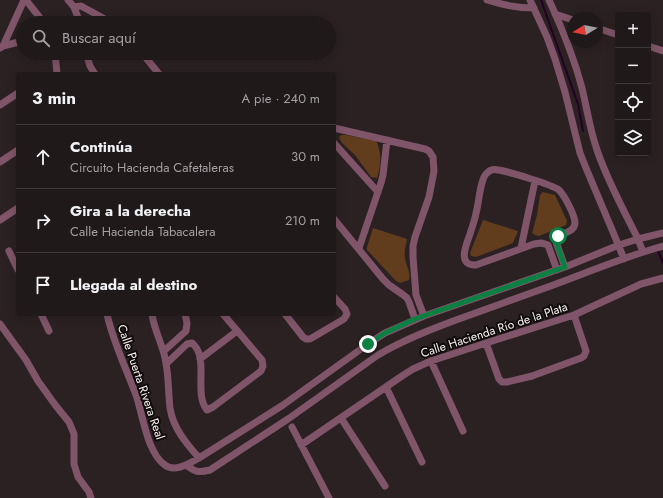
<!DOCTYPE html>
<html lang="es">
<meta charset="utf-8">
<style>
body{margin:0;font-family:Jost,sans-serif;background:#282223;color:#f1f3f6}
.controls{position:absolute;right:12px;top:12px;display:grid;overflow:hidden;border-radius:4px;box-shadow:0 2px 10px #0003}
.controls button{width:36px;height:36px;display:grid;place-items:center;padding:0;border:0;border-bottom:1px solid #3d3839;background:#20191a;color:#f1f3f6;font:20px sans-serif}
.compass{position:absolute;left:567px;top:12px;width:36px;height:36px;border-radius:50%;background:#20191a;box-shadow:0 2px 10px #0003;rotate:260deg}
.stop{position:absolute;width:12px;height:12px;margin:-9px;border:3px solid #0b8043;border-radius:50%;background:#fff}
.stop.end{background:#0b8043;border-color:#fff;box-shadow:0 1px 4px #0008}
.list{margin:0;padding:0;list-style:none}
h2{display:flex;justify-content:space-between;align-items:center;height:52px;margin:0;padding:0 16px;font-size:17px}
h2 small{font-size:13px;font-weight:400;color:#a2a0a2}
.list li{display:grid;grid-template-columns:26px 1fr auto;gap:12px;align-items:center;box-sizing:border-box;height:64px;padding:0 16px;border-top:1px solid #3d3839}
.list b{display:block;font-size:15px;white-space:nowrap}
.list p{margin:0;font-size:13px;white-space:nowrap;color:#a2a0a2}
.list em{font-size:13px;font-style:normal;color:#a2a0a2}
.icon{flex:none;width:22px;height:22px;fill:none;stroke:currentColor;stroke-width:2;stroke-linecap:round;stroke-linejoin:round}
.map{position:relative;flex:none;width:663px;height:498px;overflow:hidden}
.search{position:absolute;background:#20191a;box-shadow:0 2px 10px #0003;left:16px;top:16px;width:320px;height:44px;display:flex;align-items:center;gap:10px;box-sizing:border-box;padding:0 14px;border-radius:22px;color:#a2a0a2;font-size:15px}
.panel{position:absolute;background:#20191a;box-shadow:0 2px 10px #0003;left:16px;top:72px;width:320px;height:244px;border-radius:4px}
.map>svg:first-child{display:block}
</style>
<div class="map">
<svg width="663" height="498" viewBox="0 0 663 498">
<rect width="100%" height="100%" fill="#2b2122"/>
<path fill="#613c1d" d="M341,135H346L376,141C382,151 381,167 377,178L371,177L355,155L342,143L339,137Z
M543,192L555,195L567,221L566,225L539,236L535,235L532,233L537,215L540,195Z
M483,220L518,231L513,243L476,257L471,256L470,253Z
M373,228L407,239C406,245 404,251 405,258C406,265 411,273 409,280L400,283L396,281L367,250V247Z"/>
<g fill="none" stroke-linecap="round" stroke-linejoin="round">
<path stroke="#230024" stroke-width="2" d="M541,0L578,104L583,131
M658,251L663,263"/>
<path stroke="#815569" stroke-width="7" d="M26,0L44,23
M68,0L74,7L80,23
M487,0C504,5 516,8 534,8
M530,0L547,37L555,59L565,92L580,153L586,168L613,232L624,259
M549,0C562,28 574,58 582,88C587,109 590,130 597,150C607,180 624,211 638,239L643,252
M74,7L81,6L103,18L110,23
M555,14L573,20
M597,28L618,35
M3,46L24,0
M648,46L663,51
M0,48L3,46L23,41
M55,53L57,74
M86,53L90,66L95,74
M142,53L159,74
M0,105L18,93
M334,128L425,149L429,151L433,157L434,171L429,197L415,237L413,246V257L416,295L424,316
M334,143L378,192
M0,162L18,150
M334,219L383,279L389,285L402,294L407,298L409,302L415,319
M0,220L18,208
M359,248L381,183L383,175L387,140
M521,248L535,181
M9,251L18,270
M557,270L548,245L545,244L541,243L534,244L476,265C456,266 467,243 470,234C472,227 475,220 476,213C479,204 480,178 487,173C490,170 494,169 498,170C507,171 553,185 559,190C565,196 574,214 575,222C575,235 557,231 556,242L565,267
M41,314L49,331
M107,314C113,342 126,368 136,395C143,415 147,453 165,465C175,473 190,463 199,458L283,405L368,344L385,333L424,316L565,267L619,245L638,239L663,233
M152,314C154,330 162,343 165,358C169,375 168,391 170,408C173,428 186,443 199,458
M285,314L303,337L306,339H310L344,319L347,314L345,309L334,297
M0,324L26,360L38,381L56,406L69,422L74,434V464L78,477L89,492L91,498
M486,343L499,379L502,382H507L532,376L581,358L584,356L586,351L574,315
M164,351L186,331L187,323L185,314
M200,359L237,331
M431,361L463,431
M166,364L187,344L192,343C210,357 193,393 207,410L213,407L261,371L263,366L262,360L223,314
M386,387L422,462
M341,418L385,486
M292,427L329,498
M301,445L402,376L413,369L431,361L486,343L574,315L641,284L663,278
M186,465C195,472 198,473 210,470L288,419L378,355C403,340 429,330 456,320C486,309 515,299 545,288C584,274 623,257 663,246"/>
</g>
<g fill="none" stroke-linecap="round" stroke-linejoin="round">
<path stroke="#0b8043" stroke-width="5" d="M368,344L385,333L415,319L565,267L556,242V239L558,236"/>
</g>
<g text-anchor="middle" stroke-width="4" stroke-linejoin="round" paint-order="stroke">
<g font-size="12" fill="#faf3f3" stroke="#100c0c">
<text transform="translate(494 330) rotate(-18)" y="4">Calle Hacienda Río de la Plata</text>
<text transform="translate(141 382) rotate(71)" y="4">Calle Puerta Rivera Real</text>
</g>
</g>
</svg>
<div class="controls">
<button>+</button>
<button>−</button>
<button><svg class="icon" aria-label="locate" viewBox="0 0 24 24"><circle cx="12" cy="12" r="6"/><path d="M12 2v4M12 18v4M2 12h4M18 12h4"/></svg></button>
<button><svg class="icon" aria-label="layers" viewBox="0 0 24 24"><path d="M12 4l9 5-9 5-9-5zM3 14l9 5 9-5"/></svg></button>
</div>
<svg class="compass" viewBox="-18 -18 36 36"><path d="M0-13l5 13h-10z" fill="#e53935"/><path d="M0 13l5-13h-10z" fill="#a2a0a2"/></svg>
<div class="stop" style="left:558px;top:236px"></div>
<div class="stop end" style="left:368px;top:344px"></div>
<div class="search"><svg class="icon" aria-label="search" viewBox="0 0 24 24"><circle cx="10" cy="10" r="6"/><path d="M15 15l6 6"/></svg>Buscar aquí</div>
<section class="panel">
<h2>3 min<small>A pie · 240 m</small></h2>
<ul class="list">
<li><svg class="icon" aria-label="ahead" viewBox="0 0 24 24"><path d="M12 20V5M6 11l6-6 6 6"/></svg><div><b>Continúa</b><p>Circuito Hacienda Cafetaleras</p></div><em>30 m</em></li>
<li><svg class="icon" aria-label="right" viewBox="0 0 24 24"><path d="M7 20v-9h11M14 6l5 5-5 5"/></svg><div><b>Gira a la derecha</b><p>Calle Hacienda Tabacalera</p></div><em>210 m</em></li>
<li><svg class="icon" aria-label="arrive" viewBox="0 0 24 24"><path d="M6 21V4h12l-3 4 3 4H6"/></svg><div><b>Llegada al destino</b></div></li>
</ul>
</section>
</div>
